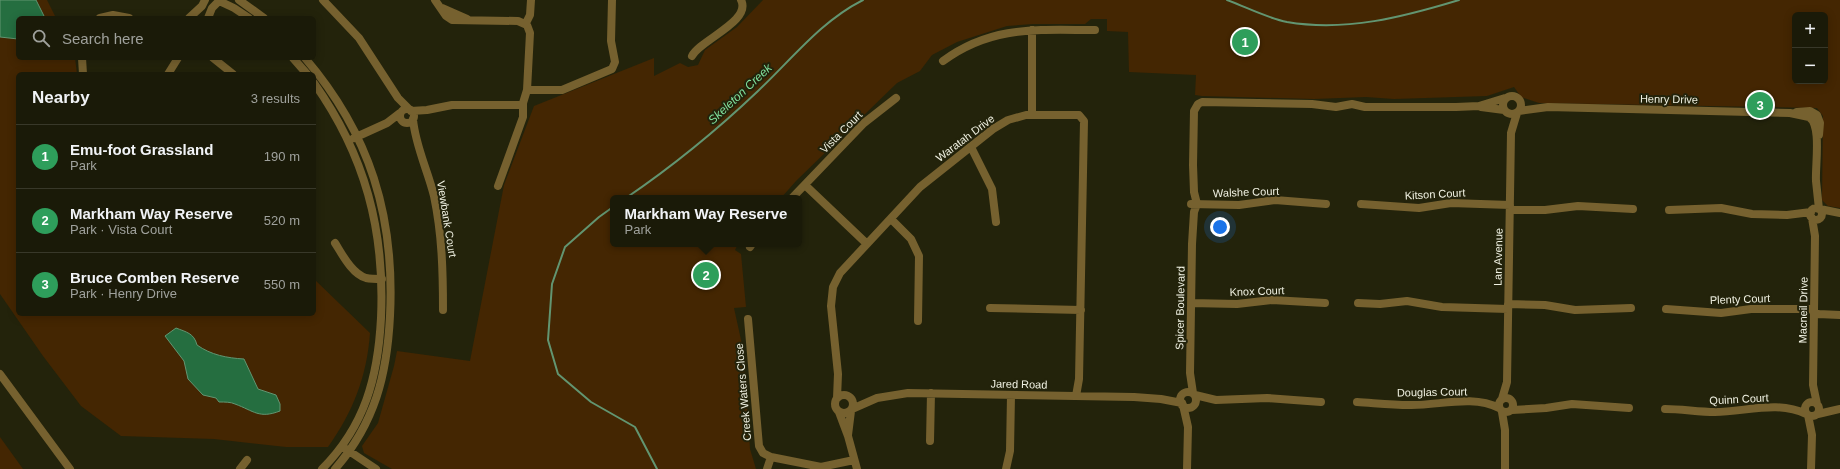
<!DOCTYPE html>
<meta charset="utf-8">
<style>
body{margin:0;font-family:Arial,sans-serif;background:#232312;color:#f1f3f6}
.controls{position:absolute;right:12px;top:12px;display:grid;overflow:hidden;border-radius:6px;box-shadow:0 2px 10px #0003}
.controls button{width:36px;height:36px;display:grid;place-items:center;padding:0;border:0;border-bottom:1px solid #383829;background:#1a1a08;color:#f1f3f6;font:20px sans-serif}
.you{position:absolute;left:1220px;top:227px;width:14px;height:14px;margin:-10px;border:3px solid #fff;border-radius:50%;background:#1a73e8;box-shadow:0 0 0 6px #1a73e833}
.badge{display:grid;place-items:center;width:26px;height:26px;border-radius:50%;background:#5ac8e6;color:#fff;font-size:13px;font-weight:700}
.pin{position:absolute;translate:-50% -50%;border:2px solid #fff;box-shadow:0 1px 4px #0006}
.popup{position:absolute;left:610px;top:195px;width:192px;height:52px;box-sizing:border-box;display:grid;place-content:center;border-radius:6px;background:#1a1a08;filter:drop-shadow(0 1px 3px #0005);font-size:13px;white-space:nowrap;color:#9fa19c}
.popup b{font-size:15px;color:#f1f3f6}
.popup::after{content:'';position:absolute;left:50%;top:100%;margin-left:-8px;border:8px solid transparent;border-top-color:#1a1a08}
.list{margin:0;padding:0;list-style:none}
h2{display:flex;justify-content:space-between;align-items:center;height:52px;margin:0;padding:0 16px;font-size:17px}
h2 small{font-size:13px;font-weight:400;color:#9fa19c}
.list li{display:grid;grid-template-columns:26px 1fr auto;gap:12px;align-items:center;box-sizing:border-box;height:64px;padding:0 16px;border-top:1px solid #383829}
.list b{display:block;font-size:15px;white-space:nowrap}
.list p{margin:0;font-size:13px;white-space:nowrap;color:#9fa19c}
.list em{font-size:13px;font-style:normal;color:#9fa19c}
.icon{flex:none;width:22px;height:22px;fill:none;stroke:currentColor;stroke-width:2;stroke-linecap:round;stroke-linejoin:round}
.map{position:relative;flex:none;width:1840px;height:469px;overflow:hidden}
.search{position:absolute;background:#1a1a08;box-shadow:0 2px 10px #0003;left:16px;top:16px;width:300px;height:44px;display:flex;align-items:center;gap:10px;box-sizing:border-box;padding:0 14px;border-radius:6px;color:#9fa19c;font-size:15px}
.panel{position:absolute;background:#1a1a08;box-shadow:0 2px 10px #0003;left:16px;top:72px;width:300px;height:244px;border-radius:6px}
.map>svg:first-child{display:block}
</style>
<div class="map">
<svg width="1840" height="469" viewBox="0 0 1840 469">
<rect width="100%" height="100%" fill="#23230b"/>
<path fill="#442602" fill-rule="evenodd" d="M36,0H47L56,18H45Z
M763,0H1840V208L1828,206L1822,200L1823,116L1817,108L1539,103L1521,97L1514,87L1487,96L1394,99L1366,97L1314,99L1202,96L1195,95L1196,75L1129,72L1128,32L1107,31V19H1091L1085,24H1033L1007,26L957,42L932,55L920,71L897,83L796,181L781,198H613V244H738L735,250L741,254L746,307L734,308L743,349L750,449L756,469H392L364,453L362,446L378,423L394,366L397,351L470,361L504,185L534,106L654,58V76L680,63L688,67L698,65L705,50L737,27ZM1795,15H1825V81H1795Z
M0,37L18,39V58H75L77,74H18V314H314V279L370,333C367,376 353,412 328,447H286L214,439L121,436L81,406L43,356L0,294Z
M0,437L23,469H0Z"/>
<path fill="#256e40" stroke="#629571" d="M0,0H36L45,18H18V39L0,37Z
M176,328C186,332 194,333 197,345C211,355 227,358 244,359L258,389L276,395L280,404V411C259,419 254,411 235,404C231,402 225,402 219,402L216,398L203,395L188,379L184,361L165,336Z"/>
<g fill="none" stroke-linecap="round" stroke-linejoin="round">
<path stroke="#629571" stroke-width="2" d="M1227,0C1246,7 1267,18 1287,22C1346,32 1403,17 1459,0
M626,198C673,166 717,130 758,91C792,59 821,21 863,0
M613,207L599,217L565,247L552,284L548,340L558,374L591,402L635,427L657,469"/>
<path stroke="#76612f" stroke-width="8" d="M239,0L264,18
M323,0L359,38L398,98L409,109
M435,0L446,16L452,20L518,21L527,25L530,33L527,90L523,103
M219,1L234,8L249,18
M442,8L467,19
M100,18L113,15L129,18
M189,18L202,6L205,0
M208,18L212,8L218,2
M526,23L530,15L531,0
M692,56C700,40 752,21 741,0
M82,58L83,74
M213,58L233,74
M293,58L307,74
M305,58C370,134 395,216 390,316C387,375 375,423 335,469
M943,61C992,25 1038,30 1095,30
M168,74L178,58
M314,83C365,155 385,230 381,318C378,377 365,426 322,469
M527,90H562L612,69L615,62L611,41L612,0
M1503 105a9 9 0 1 1 18 0a9 9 0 1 1-18 0Z
M1481,107L1504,110
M400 116a7 7 0 1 1 14 0a7 7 0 1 1-14 0Z
M411,111L427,110L452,105H519L523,103
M1519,111L1548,107L1790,113L1809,117C1822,125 1815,166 1816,181C1817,190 1818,199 1819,209
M1797,112L1810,111L1817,115L1820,123L1819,135
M1032,115V30
M413,119C415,145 428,171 434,196C442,234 443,271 443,310
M354,138L387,123L400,113
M971,147L992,189L996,222
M805,185L866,243
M498,186L523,117V103
M792,198L864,123L896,98
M1191,204L1239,205L1275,200L1326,204
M1361,204L1419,208L1451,203L1510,205
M1810 214a6 6 0 1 1 12 0a6 6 0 1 1-12 0Z
M1820,209L1840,213
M1510,210H1545L1578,206L1633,209
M1669,210L1721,208L1752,214L1787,215L1811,212
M1812,218L1815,236L1813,385L1817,404
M891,219L911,239L919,256L918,321
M335,243C342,254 352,274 366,278C371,279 377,279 382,279
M750,247L752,244
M1191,303L1237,304L1272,300L1325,303
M1358,303L1380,304L1407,301L1442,307L1508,309
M1508,304L1545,305L1575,310L1631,308
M990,308L1081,310
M1666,309L1721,313L1751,309H1810L1818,314L1840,315
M748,319L759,446L763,453L771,457
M0,374L70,469
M1180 400a8 8 0 1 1 16 0a8 8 0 1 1-16 0Z
M1193,393L1190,373L1192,244L1194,212L1197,204L1194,192L1193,165L1194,111L1198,104L1202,102L1312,104L1336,107L1352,104L1365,107H1456L1479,106L1505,98
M835 404a9 9 0 1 1 18 0a9 9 0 1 1-18 0Z
M1195,395L1216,400L1267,398L1321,402
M1499 405a7 7 0 1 1 14 0a7 7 0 1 1-14 0Z
M837,398L838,374L831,306L833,287L840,273L920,187L993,129L1008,120L1026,115H1079L1084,121L1079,379L1076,396
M1502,399L1507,382L1511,133L1517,113
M1805 409a7 7 0 1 1 14 0a7 7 0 1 1-14 0Z
M1357,402C1374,403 1391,405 1409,405C1438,406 1472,394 1499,408
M1183,405L1188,427L1187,469
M852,409L877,398L908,393L1134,397L1161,399L1182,403
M1665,409C1682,409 1698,412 1715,412C1745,412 1778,400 1806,414
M1512,410L1546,408L1572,404L1629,408
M839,412L848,436L857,469
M1502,412L1505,430V469
M1818,414L1840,409
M1808,415L1812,435L1811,469
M848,435L851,411
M930,441L931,393
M346,449L376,469
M240,469L247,460
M767,469L771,457L821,467L854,460
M1006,469L1010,451L1011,395"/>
</g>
<g text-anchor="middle" stroke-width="4" stroke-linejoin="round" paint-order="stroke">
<g font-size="11" fill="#f0f1e2" stroke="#23230b">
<text transform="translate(1669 99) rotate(1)" y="4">Henry Drive</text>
<text transform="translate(841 132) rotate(-45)" y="4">Vista Court</text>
<text transform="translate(965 138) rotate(-37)" y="4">Waratah Drive</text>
<text transform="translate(1246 192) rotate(-2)" y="4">Walshe Court</text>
<text transform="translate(1435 194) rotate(-3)" y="4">Kitson Court</text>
<text transform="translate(447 219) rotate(81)" y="4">Viewbank Court</text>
<text transform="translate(1498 257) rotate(-89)" y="4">Lan Avenue</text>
<text transform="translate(1257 291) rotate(-2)" y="4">Knox Court</text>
<text transform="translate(1740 299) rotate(-2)" y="4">Plenty Court</text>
<text transform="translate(1180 308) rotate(-89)" y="4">Spicer Boulevard</text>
<text transform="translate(1803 310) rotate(-89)" y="4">Macneil Drive</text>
<text transform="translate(1019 384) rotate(1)" y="4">Jared Road</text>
<text transform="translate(743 392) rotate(-95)" y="4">Creek Waters Close</text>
<text transform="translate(1432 392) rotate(-1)" y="4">Douglas Court</text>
<text transform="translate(1739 399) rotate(-3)" y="4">Quinn Court</text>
</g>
<g font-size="12" font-style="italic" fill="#81e39f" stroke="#23230b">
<text transform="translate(740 94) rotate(-43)" y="4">Skeleton Creek</text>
</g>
</g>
</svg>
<div class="controls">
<button>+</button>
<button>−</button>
</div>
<div class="you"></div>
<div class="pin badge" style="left:1245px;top:42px;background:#2e9e5b">1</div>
<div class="pin badge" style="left:706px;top:275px;background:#2e9e5b">2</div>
<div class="popup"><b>Markham Way Reserve</b>Park</div>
<div class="pin badge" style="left:1760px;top:105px;background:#2e9e5b">3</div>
<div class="search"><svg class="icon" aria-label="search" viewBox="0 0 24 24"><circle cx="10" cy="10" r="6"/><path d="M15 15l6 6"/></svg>Search here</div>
<section class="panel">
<h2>Nearby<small>3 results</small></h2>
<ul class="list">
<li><span class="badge" style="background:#2e9e5b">1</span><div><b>Emu-foot Grassland</b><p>Park</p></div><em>190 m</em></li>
<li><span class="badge" style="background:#2e9e5b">2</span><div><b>Markham Way Reserve</b><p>Park · Vista Court</p></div><em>520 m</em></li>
<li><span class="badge" style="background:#2e9e5b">3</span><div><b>Bruce Comben Reserve</b><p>Park · Henry Drive</p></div><em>550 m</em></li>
</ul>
</section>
</div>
